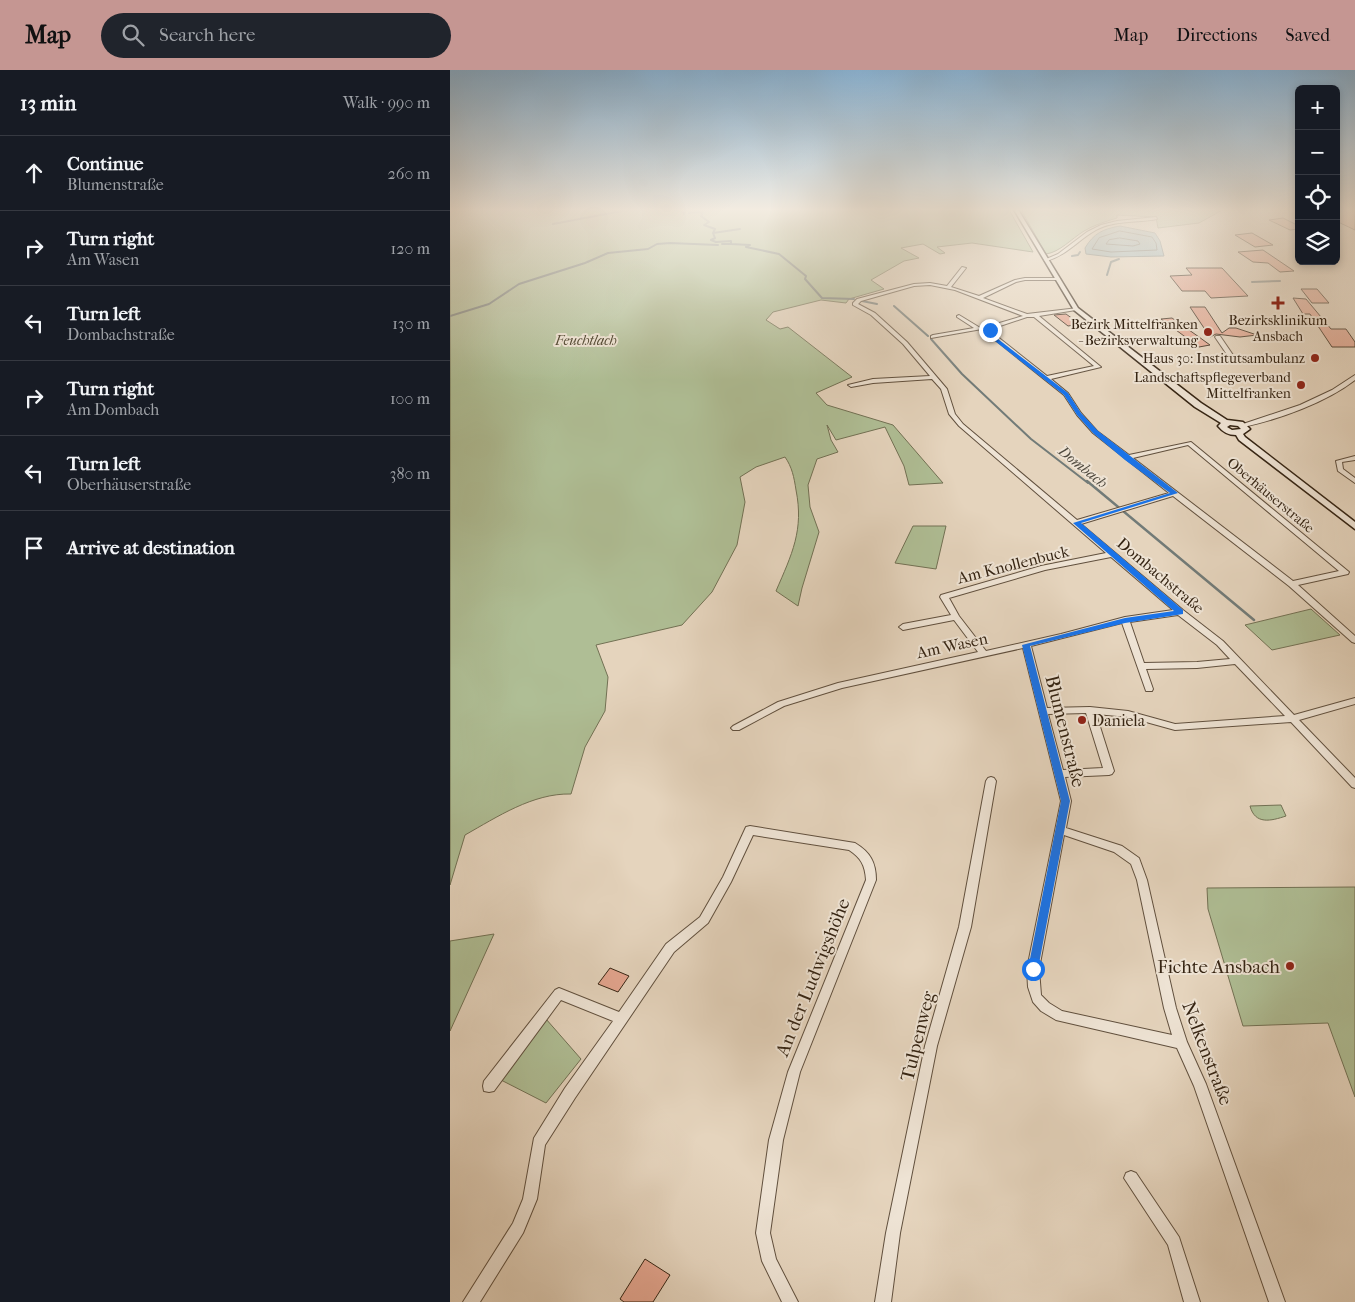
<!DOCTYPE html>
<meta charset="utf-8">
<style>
body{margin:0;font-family:"IM FELL French Canon",serif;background:#20242c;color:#f1f3f6}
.controls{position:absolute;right:15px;top:15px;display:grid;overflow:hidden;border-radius:8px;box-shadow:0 2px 8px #0003}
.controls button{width:45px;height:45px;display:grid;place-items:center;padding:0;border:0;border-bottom:1px solid #363941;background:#171b24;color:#f1f3f6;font:25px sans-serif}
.stop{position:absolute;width:15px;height:15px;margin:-11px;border:4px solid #1a73e8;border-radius:50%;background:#fff}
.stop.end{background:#1a73e8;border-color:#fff;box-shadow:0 1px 5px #0008}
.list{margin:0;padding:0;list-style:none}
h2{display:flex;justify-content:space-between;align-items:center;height:65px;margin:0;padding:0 20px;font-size:21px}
h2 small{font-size:16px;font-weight:400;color:#9ea1a6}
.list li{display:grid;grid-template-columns:32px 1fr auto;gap:15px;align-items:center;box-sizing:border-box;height:75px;padding:0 20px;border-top:1px solid #363941}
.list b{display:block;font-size:19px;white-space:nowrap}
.list p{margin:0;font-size:16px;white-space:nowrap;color:#9ea1a6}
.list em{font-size:16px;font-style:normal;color:#9ea1a6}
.icon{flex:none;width:28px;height:28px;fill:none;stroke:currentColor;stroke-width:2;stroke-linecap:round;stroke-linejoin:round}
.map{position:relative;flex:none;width:905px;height:1232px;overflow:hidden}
header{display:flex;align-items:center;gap:30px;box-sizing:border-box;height:70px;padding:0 25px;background:#c59692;color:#111}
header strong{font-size:24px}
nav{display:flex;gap:28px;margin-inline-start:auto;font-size:18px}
.search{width:350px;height:45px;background:#20242c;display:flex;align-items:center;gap:12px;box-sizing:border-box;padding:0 18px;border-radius:28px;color:#9ea1a6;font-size:19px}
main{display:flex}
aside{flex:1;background:#171b24}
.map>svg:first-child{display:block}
</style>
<header>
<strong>Map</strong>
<div class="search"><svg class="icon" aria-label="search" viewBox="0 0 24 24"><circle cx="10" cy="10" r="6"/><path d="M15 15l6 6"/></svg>Search here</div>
<nav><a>Map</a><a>Directions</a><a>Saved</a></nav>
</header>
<main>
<aside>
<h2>13 min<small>Walk · 990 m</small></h2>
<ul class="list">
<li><svg class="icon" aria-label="ahead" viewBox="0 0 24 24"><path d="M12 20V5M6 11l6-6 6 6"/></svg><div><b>Continue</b><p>Blumenstraße</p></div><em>260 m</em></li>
<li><svg class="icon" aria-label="right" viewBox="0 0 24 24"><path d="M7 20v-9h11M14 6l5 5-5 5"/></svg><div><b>Turn right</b><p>Am Wasen</p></div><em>120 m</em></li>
<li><svg class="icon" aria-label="left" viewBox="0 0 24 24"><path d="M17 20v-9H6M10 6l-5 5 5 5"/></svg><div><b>Turn left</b><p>Dombachstraße</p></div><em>130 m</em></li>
<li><svg class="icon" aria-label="right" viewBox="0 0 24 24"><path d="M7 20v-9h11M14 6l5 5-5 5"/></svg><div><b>Turn right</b><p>Am Dombach</p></div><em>100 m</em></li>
<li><svg class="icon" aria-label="left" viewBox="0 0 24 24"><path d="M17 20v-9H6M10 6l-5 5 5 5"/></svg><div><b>Turn left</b><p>Oberhäuserstraße</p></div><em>380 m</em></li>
<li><svg class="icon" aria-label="arrive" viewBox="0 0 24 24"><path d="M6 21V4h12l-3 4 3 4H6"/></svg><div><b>Arrive at destination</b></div></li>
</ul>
</aside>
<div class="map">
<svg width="905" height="1232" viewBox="0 0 905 1232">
<rect width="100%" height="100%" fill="#e5d4bd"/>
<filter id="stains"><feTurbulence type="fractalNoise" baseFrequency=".004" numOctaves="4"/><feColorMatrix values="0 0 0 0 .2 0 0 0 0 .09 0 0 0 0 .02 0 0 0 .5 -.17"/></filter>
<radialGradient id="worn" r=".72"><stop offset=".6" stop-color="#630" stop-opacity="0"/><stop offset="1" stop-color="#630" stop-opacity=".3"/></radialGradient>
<path fill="#afbe95" stroke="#727154" d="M0,138H558L583,182L522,173L487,177L495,183L490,184L473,174L451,178L469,188L454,191L421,210L434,219L399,229L396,233L371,230L323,242L316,250L330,259L338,257L402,307L366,323L377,335L443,355L493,413L459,415L454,396L435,357L386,370L377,355L381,370L388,382L367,389L358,415L360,437L369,462L352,518L348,536L326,521C342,484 354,460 346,420C344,407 342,397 335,387L306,397L290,407L295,432L287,475L262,522L232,555L146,575L158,607L155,641L135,677L121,724C83,723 47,747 15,765L0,815Z
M570,138H776L749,153L708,158L706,147L667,145V148C657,151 644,155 634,161C621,169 610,182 596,184Z
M463,456H496L486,499L445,493Z
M861,539L890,565L822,580L795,555Z
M831,735L836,746C821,751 805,755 800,736Z
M905,817V1027L878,953L793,956L758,839L757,818Z
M44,864L0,961V871Z
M96,949L131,989L96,1033L51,1010Z"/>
<path fill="#9ab5bb" stroke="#727b78" d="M670,156L705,163L710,171L714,186L661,187L636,184L635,178C644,163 653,159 670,156Z"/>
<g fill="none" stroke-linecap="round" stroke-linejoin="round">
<path stroke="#686c67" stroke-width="1" d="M670,161L702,167L706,173L707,180L661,182L642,179L649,168Z
M670,168L688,171L690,174L683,176L656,174L659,170Z"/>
<path stroke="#727b78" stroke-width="2" d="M217,138L233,140L234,144
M249,138L248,142L253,143L251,146L259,152L254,155L265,159L263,163L265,168L261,170L266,172L281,171V174L300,175L296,177L329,184L356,206L355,209L372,228L404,229
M239,143L248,142
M103,154L177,140L202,138
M263,163L290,159
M272,174H281
M622,186L628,185L630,182
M657,205L661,192L669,189
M802,212L830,211
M412,231L427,234
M444,236L478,266
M0,246L39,234L69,214L135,193L158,183L198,179L207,174L220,173L268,175
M481,269L512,304L581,369L638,413"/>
<path stroke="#727b78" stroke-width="2.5" d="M637,411L804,550"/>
</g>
<path fill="#e5a690" stroke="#352413" d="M886,138H898L905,141V160L886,151Z
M833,148L849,156V159L840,160L819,150Z
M802,163L823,175L805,177L785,165Z
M813,180L844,201L830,202L818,193L803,192L788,182Z
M736,198H772L798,226L761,228L755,221H732L720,206L742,205Z
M851,219H867L879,233H862Z
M843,228L856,229L881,259H896L905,272V277H882L860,244H853Z
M740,237H755L772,263L779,258H786L807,265L790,267L766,264L760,267Z
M616,244L630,254L618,256L604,245Z
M722,248L749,267L760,275L749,277L711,249Z
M160,898L179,906L168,922L148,914Z
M195,1189L220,1205L203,1232H174L170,1229Z"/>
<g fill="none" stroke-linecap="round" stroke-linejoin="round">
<defs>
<path id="street" d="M706,147L707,149C687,153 664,150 646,160C628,170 616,186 596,191L594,190L608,184L637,162L651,155L667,151Z
M512,197L516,198L501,217L529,226L565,210L575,208H609V209L607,210H575L566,212L533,228L577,244L628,238V240H626L589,246L651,297L601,309L618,323L631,343L647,361L679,385L741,372L899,502L898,504L848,515L905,566V573L902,572L839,516L723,426L631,454L733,540L773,571L844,645L905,628V634L849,650L905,708V718L902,717L841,652L725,660L678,647L646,644L664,701L662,704L659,705L615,707L621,731L616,758L672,776L689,788L697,810L726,938L737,972L756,1014L835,1232H819L744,1016L727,978L606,950L591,941L583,932L578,917L577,899L611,731L573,578L392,618L334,636L289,660H283L281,658L283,656L328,632L388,613L528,582L504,550L453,560L449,557L453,554L501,545L490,527L491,525L591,496L656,483L509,356L499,344L491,319L482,309L423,313L401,317L398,315L423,309L480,306L453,274L421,245L403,235V233L407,229L464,214L480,213L497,216ZM480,215L505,220L573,246L546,254L537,260L539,265L614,325L627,345L643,363L719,423L627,450L513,354L505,344L497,319L457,272L425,243L408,234L411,231L464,216ZM577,247H584L644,296L597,306L544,264L543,260L550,256ZM738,375L889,501L843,511L683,388ZM661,487L723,540L675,547L611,564L536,581L509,546L499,528L595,500ZM728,545L767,575L780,589L747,592L694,593L680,552ZM672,553L696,621H702L703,619L696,599L747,598L785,594L835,646L725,654L678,641L640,637L597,638L581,576ZM636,643L653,698L613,700L598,644ZM614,765L664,782L681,794L687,810L714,938L722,965L612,941L599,933L591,925L589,899Z
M509,245L532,259L481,268V266L483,265L524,258L507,247V246Z
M766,266H770L785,288L784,289H780L765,267Z
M905,305V310C875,333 830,349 793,357L790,355L850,335L882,320Z
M905,386V390L892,392L893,399L905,408V413L888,401L886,391Z
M541,707L544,708L546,711L521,857L487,976L450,1163L441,1232H425L436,1163L475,976L509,857L536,711L538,708Z
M300,756L405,773C420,782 426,792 426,810L350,1002L333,1070L320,1163L326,1189L348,1232H332L312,1191L306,1163L319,1070L338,1002L416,810C415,795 411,788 399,780L303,765L281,812L258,853L224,882L125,1028L95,1075L87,1129L73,1163L30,1232H13L63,1153L73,1129L84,1068L115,1018L163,951L111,930L44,1021L39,1022L34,1021L33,1016L34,1011L105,920L109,918L169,942L216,874L250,847L273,807L296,757Z
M681,1101L686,1103L729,1167L750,1232H734L718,1175L674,1108L676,1103Z"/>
<path id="secondary" d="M563,138H567L628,238L751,333L777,350L793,352L800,359L793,364L795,367L905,452V459L789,370L786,365C778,365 773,362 768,356L771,353L745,337L624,240ZM780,355L788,356L791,359L782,360L777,357Z"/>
</defs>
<use href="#street" stroke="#61503e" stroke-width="2"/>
<use href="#secondary" stroke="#352413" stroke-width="3"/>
<use href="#street" fill="#eee3d4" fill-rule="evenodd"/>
<use href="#secondary" fill="#eee3d4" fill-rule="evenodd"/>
</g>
<linearGradient id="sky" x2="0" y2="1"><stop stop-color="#89b4d6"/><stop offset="0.45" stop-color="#f3ece1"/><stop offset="1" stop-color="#f3ece1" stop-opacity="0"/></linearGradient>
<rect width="905" height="310" fill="url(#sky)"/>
<path fill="#1a73e8" d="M538,259H541L548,269L618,323L631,343L648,361L728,423L631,453L733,540V544L675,553L580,576L620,731L588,899L587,903L583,904L579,903L578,899L611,731L572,575L675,548L724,541L623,453L720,423L675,390L643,363L627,345L614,325L545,271Z"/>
<g fill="#8f2418" stroke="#eee3d4" stroke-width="2">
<path d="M825.5 225.5h5v5h5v5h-5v5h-5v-5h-5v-5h5z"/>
<circle cx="758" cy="262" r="5"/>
<circle cx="865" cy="288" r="5"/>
<circle cx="851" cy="315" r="5"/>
<circle cx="632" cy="650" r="5"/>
<circle cx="840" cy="896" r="5"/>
</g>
<g text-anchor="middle" stroke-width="4" stroke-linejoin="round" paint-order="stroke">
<g font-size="14" fill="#352413" stroke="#eee3d4" text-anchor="end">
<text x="828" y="255" text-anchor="middle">Bezirksklinikum<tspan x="828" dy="16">Ansbach</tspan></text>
<text x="748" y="259">Bezirk Mittelfranken<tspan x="748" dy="16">- Bezirksverwaltung</tspan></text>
<text x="855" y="293">Haus 30: Institutsambulanz</text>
<text x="841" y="312">Landschaftspflegeverband<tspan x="841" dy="16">Mittelfranken</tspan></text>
</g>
<g font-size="14" font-style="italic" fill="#544a34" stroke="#eee3d4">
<text x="136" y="275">Feuchtlach</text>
</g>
<g font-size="14" fill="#352413" stroke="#eee3d4">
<text transform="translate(821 425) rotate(40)" y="5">Oberhäuserstraße</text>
</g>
<g font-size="15" font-style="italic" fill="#4e483d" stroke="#eee3d4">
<text transform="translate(633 397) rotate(39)" y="5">Dombach</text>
</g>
<g font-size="16" fill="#352413" stroke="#eee3d4">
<text transform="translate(563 494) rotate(-14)" y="6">Am Knollenbuck</text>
<text transform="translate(711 505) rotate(40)" y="6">Dombachstraße</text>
<text transform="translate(502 575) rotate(-12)" y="6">Am Wasen</text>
</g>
<g font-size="16" fill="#352413" stroke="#eee3d4" text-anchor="start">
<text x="642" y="656">Daniela</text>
</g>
<g font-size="19" fill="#352413" stroke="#eee3d4">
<text transform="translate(616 661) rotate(76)" y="7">Blumenstraße</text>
<text transform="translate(362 907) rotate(-68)" y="7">An der Ludwigshöhe</text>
<text transform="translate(467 966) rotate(-76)" y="7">Tulpenweg</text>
<text transform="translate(758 983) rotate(69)" y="7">Nelkenstraße</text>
</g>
<g font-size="19" fill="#352413" stroke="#eee3d4" text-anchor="end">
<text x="830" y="903">Fichte Ansbach</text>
</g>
</g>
<rect width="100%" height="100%" filter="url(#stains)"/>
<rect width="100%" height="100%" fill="url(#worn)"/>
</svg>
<div class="controls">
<button>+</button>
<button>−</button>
<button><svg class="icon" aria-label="locate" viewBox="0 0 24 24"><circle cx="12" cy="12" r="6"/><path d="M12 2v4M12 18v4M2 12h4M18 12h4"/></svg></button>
<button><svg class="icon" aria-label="layers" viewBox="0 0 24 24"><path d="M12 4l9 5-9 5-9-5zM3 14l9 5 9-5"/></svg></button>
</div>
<div class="stop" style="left:583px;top:899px"></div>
<div class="stop end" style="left:540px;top:260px"></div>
</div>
</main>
